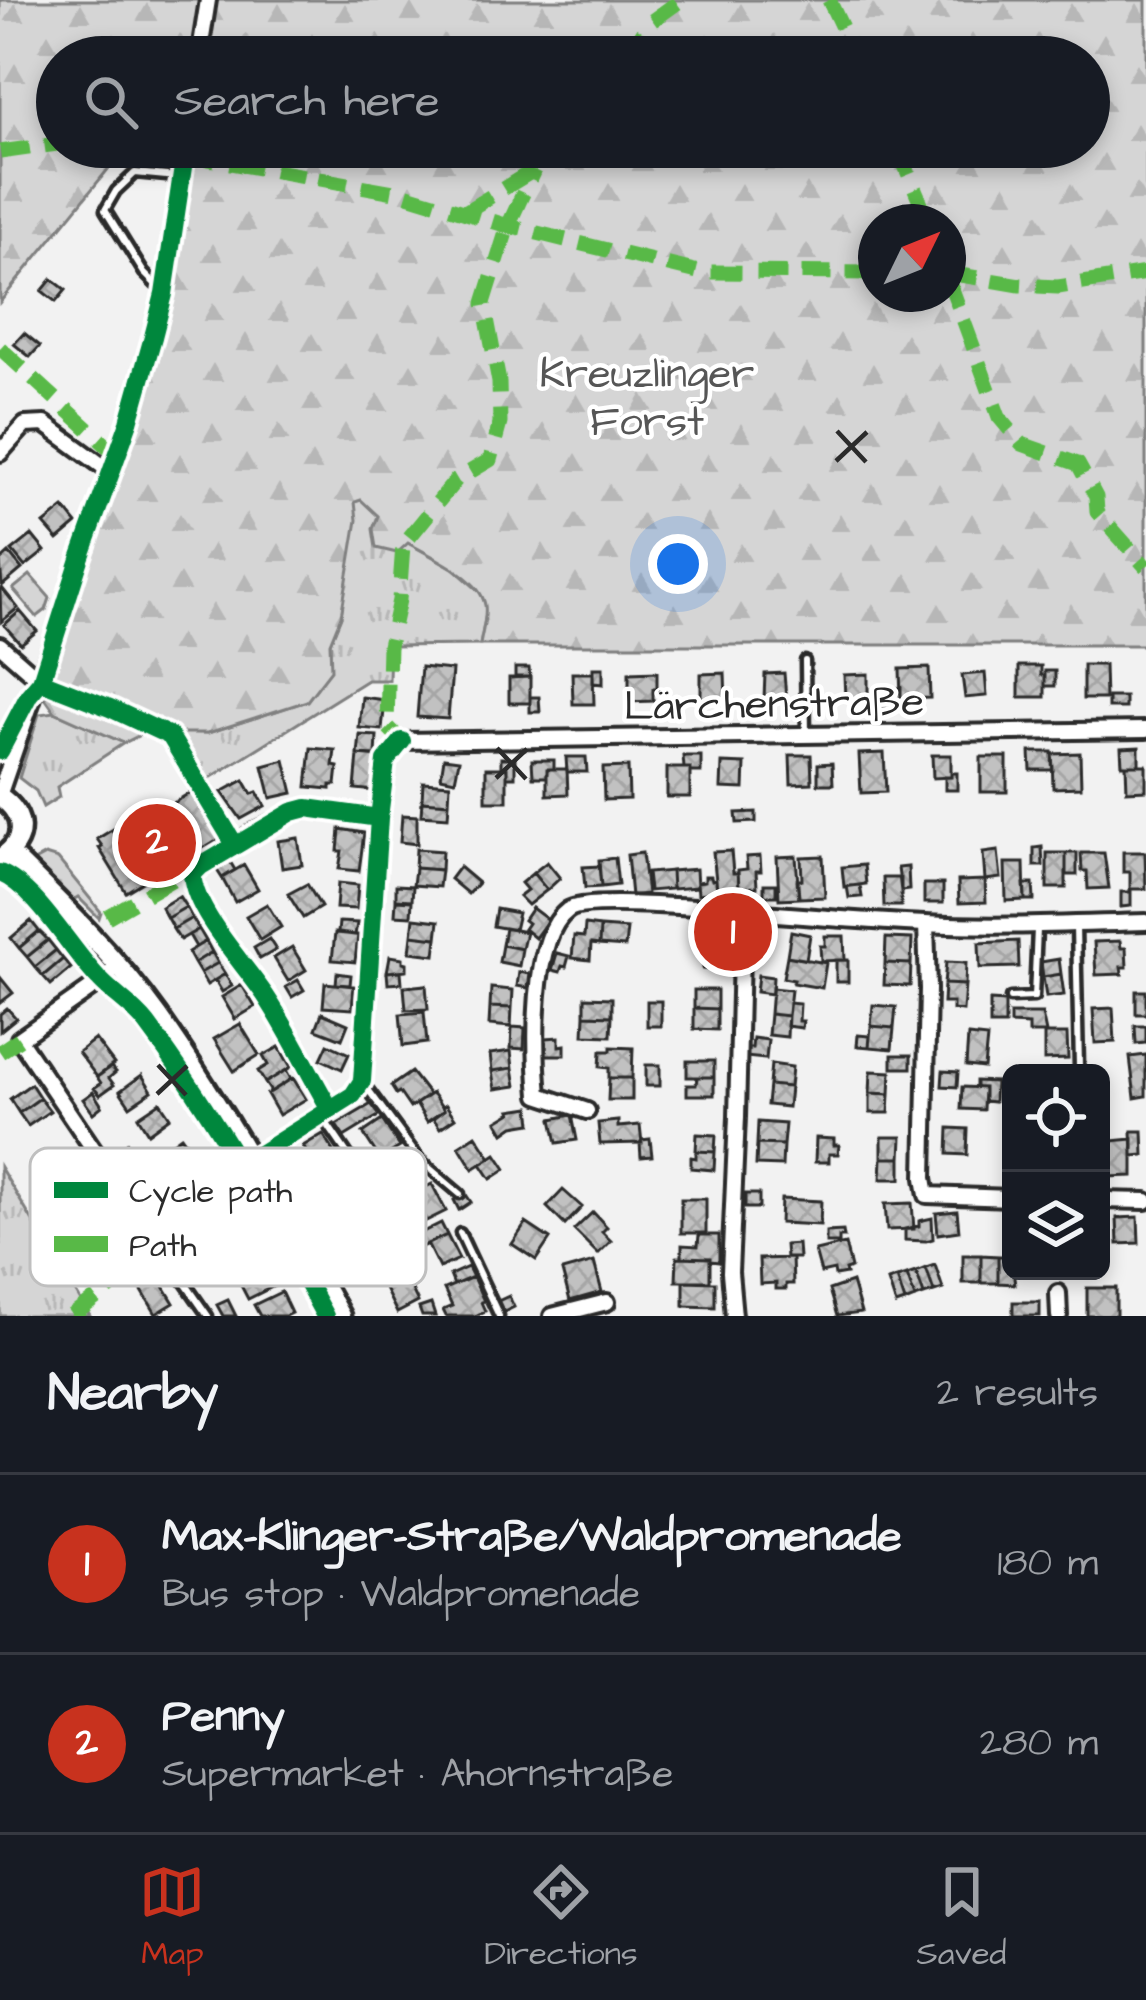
<!DOCTYPE html>
<meta charset="utf-8">
<style>
body{margin:0;font-family:"Architects Daughter",sans-serif;background:#20242c;color:#f1f3f6}
.controls{position:absolute;right:36px;bottom:36px;display:grid;overflow:hidden;border-radius:18px;box-shadow:0 6px 18px #0003}
.controls button{width:108px;height:108px;display:grid;place-items:center;padding:0;border:0;border-bottom:3px solid #363941;background:#171b24;color:#f1f3f6;font:60px sans-serif}
.compass{position:absolute;left:858px;top:204px;width:108px;height:108px;border-radius:50%;background:#171b24;box-shadow:0 6px 18px #0003;rotate:47deg}
.you{position:absolute;left:678px;top:564px;width:42px;height:42px;margin:-30px;border:9px solid #fff;border-radius:50%;background:#1a73e8;box-shadow:0 0 0 18px #1a73e833}
.badge{display:grid;place-items:center;width:78px;height:78px;border-radius:50%;background:#c8321e;color:#fff;font-size:39px;font-weight:700}
.pin{position:absolute;translate:-50% -50%;border:6px solid #fff;box-shadow:0 3px 12px #0006}
.list{margin:0;padding:0;list-style:none}
h2{display:flex;justify-content:space-between;align-items:center;height:156px;margin:0;padding:0 48px;font-size:51px}
h2 small{font-size:39px;font-weight:400;color:#9ea1a6}
.list li{display:grid;grid-template-columns:78px 1fr auto;gap:36px;align-items:center;box-sizing:border-box;height:180px;padding:0 48px;border-top:3px solid #363941}
.list b{display:block;font-size:45px;white-space:nowrap}
.list p{margin:0;font-size:39px;white-space:nowrap;color:#9ea1a6}
.list em{font-size:39px;font-style:normal;color:#9ea1a6}
.icon{flex:none;width:66px;height:66px;fill:none;stroke:currentColor;stroke-width:2;stroke-linecap:round;stroke-linejoin:round}
.map{position:relative;flex:none;width:1146px;height:1316px;overflow:hidden}
.search{position:absolute;background:#171b24;box-shadow:0 6px 18px #0003;left:36px;right:36px;top:36px;height:132px;display:flex;align-items:center;gap:30px;box-sizing:border-box;padding:0 42px;border-radius:66px;color:#9ea1a6;font-size:45px}
.sheet{height:516px;background:#171b24}
nav{display:flex;justify-content:space-around;align-items:center;box-sizing:border-box;height:168px;border-top:3px solid #363941;background:#171b24;font-size:33px;color:#9ea1a6}
nav a{display:grid;justify-items:center;gap:6px}
nav .on{color:#c8321e}
.map>svg:first-child{display:block}
</style>
<div class="map">
<svg width="1146" height="1316" viewBox="0 0 1146 1316">
<defs>
<pattern id="grass-tufts" width="24" height="20" patternUnits="userSpaceOnUse" patternTransform="scale(3)"><rect width="24" height="20" fill="#d5d5d5"/><path d="M3 7l-1-3M5 7V3M7 7l1-3M15 17l-1-3M17 17v-4M19 17l1-3" fill="none" stroke="#b7b7b7"/></pattern>
<pattern id="forest-firs" width="22" height="20" patternUnits="userSpaceOnUse" patternTransform="scale(3)"><rect width="22" height="20" fill="#d5d5d5"/><path d="M5 1l3.5 6h-7zM16 11l3.5 6h-7z" fill="#b7b7b7"/></pattern>
<pattern id="park-crowns" width="20" height="18" patternUnits="userSpaceOnUse" patternTransform="scale(3)"><rect width="20" height="18" fill="#d5d5d5"/><path d="M2 6a3 3 0 1 1 6 0M12 15a3 3 0 1 1 6 0" fill="none" stroke="#b7b7b7"/></pattern>
<pattern id="building-cross-hatch" width="8" height="8" patternUnits="userSpaceOnUse" patternTransform="scale(3)"><rect width="8" height="8" fill="#c1c1c1"/><path d="M0 0l8 8M0 8l8-8" fill="none" stroke="#a6a6a6"/></pattern>
</defs>
<rect width="100%" height="100%" fill="#f2f2f2"/>
<filter id="ink" filterUnits="userSpaceOnUse"><feTurbulence type="fractalNoise" baseFrequency=".00833" numOctaves="2"/><feDisplacementMap in="SourceGraphic" scale="24" xChannelSelector="R" yChannelSelector="G"/><feConvolveMatrix kernelMatrix="1 2 1 2 8 2 1 2 1" color-interpolation-filters="sRGB"/></filter>
<g filter="url(#ink)">
<path fill="url(#grass-tufts)" stroke="#808080" stroke-width="3" d="M362,500L408,543L453,568L481,593L487,609L480,645L390,646L389,680H367L202,783L175,732L208,733L307,701L330,670V643L341,616L355,501Z
M55,712L124,743L57,787L59,797L43,807L36,791L19,778L39,714Z
M45,855L58,859L101,912L99,918L78,897L73,900L32,862Z
M0,1167L90,1316H0Z"/>
<path fill="url(#forest-firs)" stroke="#808080" stroke-width="3" fill-rule="evenodd" d="M0,0H1146V645H480C482,632 487,617 485,605C480,577 431,556 408,543L397,553L376,548L373,529L378,516L361,500L355,502L357,520L341,616L330,643L331,670L307,701L208,733H144L124,743L55,712L45,698L130,444L168,317L189,169L118,157L0,302ZM57,57H1089V147H57ZM876,222H948V294H876Z"/>
<path fill="url(#park-crowns)" stroke="#808080" stroke-width="3" d="M30,575L50,598L46,610L37,617L13,589Z"/>
<path fill="url(#building-cross-hatch)" stroke="#2b2b2b" stroke-width="3" d="M52,279L66,290L56,302L42,291Z
M24,333L40,346L30,357L14,344Z
M64,508L77,524L58,540L44,524Z
M32,535L45,551L25,567L12,551Z
M9,553L22,569L2,586L0,561Z
M2,588L18,608L1,622L0,589Z
M20,611L37,631L21,644L4,625Z
M1083,665H1104L1105,699H1083Z
M1019,666H1041V675H1045V697H1019Z
M421,667L452,670L448,719L417,717Z
M515,668H529L530,677H515Z
M593,668H603V684L593,683Z
M929,668L930,698L901,699L900,669Z
M1045,671H1055V686H1045Z
M657,672V689H653V701L629,702V673Z
M572,673H593L594,704H573Z
M725,673L726,700L701,701V674Z
M784,673L786,698L764,699L765,674Z
M985,673L987,696L965,698L962,675Z
M868,674V698L845,699L844,675Z
M530,677V703H509V678Z
M878,688H901V699H891V709H879Z
M362,697L385,700L382,730L359,728Z
M530,697H539L540,712H530Z
M1108,697H1125V708H1108Z
M878,698L879,709L858,710V699Z
M360,735L377,736L376,756L358,755Z
M1139,747V765H1122L1121,748Z
M311,748L335,750L333,766L338,767L336,785H331V789L307,787Z
M1030,752H1052L1053,770H1031Z
M884,753L886,792L861,793L859,754Z
M1080,753L1081,787L1053,788L1052,754Z
M358,755L380,757L377,791L355,789Z
M790,755H811L812,783L791,784Z
M932,755H951V777L933,778Z
M683,756H701V772H690V768H684Z
M566,757H586L587,772H567Z
M981,757H1007V792H981Z
M444,758L459,760L455,780L441,777Z
M501,758H515V777H507V768H501Z
M285,760L293,793L271,798L263,766Z
M532,760H554V769H547V777H533Z
M722,763L745,764L744,789L721,788Z
M832,763L833,784H818V764Z
M1126,765H1146V790L1127,791Z
M628,767L629,799L604,800L603,768Z
M486,768H507V801H486Z
M667,768H690V797H667Z
M547,769H567L568,794L547,795Z
M951,773H957V790H945V777H951Z
M244,780L252,794L257,792L265,806L241,819L222,792Z
M423,782L450,784L449,803L422,801Z
M191,792L220,839L200,851L198,848L126,892L99,848L102,846L97,839L128,820L133,828Z
M422,801L449,803L448,817L421,815Z
M756,812V822L737,823L736,813Z
M402,815L417,816V844L400,842Z
M340,829L364,833L359,871L339,869L342,851H338Z
M298,838L302,865L282,868L278,841Z
M1042,847L1043,866H1034V848Z
M416,849L442,851L441,870L415,868Z
M731,851L733,873H738L739,888L717,890L713,852Z
M998,851L1001,878L985,880L983,853Z
M1123,852H1145L1146,889H1130V872H1123Z
M642,853L647,894L631,896L627,855Z
M1047,853H1066V888H1047Z
M1066,853H1077V875H1066Z
M1081,853H1104L1109,888L1088,889L1087,871H1082Z
M760,856L761,871H756L757,887L739,888L738,870L747,869L746,857Z
M796,856L799,898L779,899L777,857Z
M823,856L825,897L799,898L797,880H802L801,857Z
M615,858L618,885L601,887L599,860Z
M229,860L235,870L222,878L215,867Z
M547,862L560,878L547,890L533,873Z
M1005,863H1024L1025,900L1006,901Z
M244,865L258,889L235,902L222,878Z
M864,865L866,884L844,887L842,867Z
M599,866L601,887L585,888L583,867Z
M459,867L478,883L468,894L450,879Z
M908,867L909,890L901,891L898,868Z
M415,868L441,870L439,887L413,885Z
M696,869L697,887L672,889L671,871Z
M671,871L672,889L649,891L647,873Z
M533,873L547,890L528,905L519,896L527,890L521,883Z
M705,876H711L712,880L716,879L717,892L698,894L697,882L705,881Z
M883,878H901V906H884Z
M985,880L986,902L959,903L958,881Z
M338,883L358,885L356,909L336,908Z
M307,884L321,907L303,918L288,894Z
M764,884H776V896H764Z
M924,884H943V903H924Z
M1024,884H1033L1034,900H1025Z
M396,885L413,886L412,900L396,899Z
M860,885L862,897L849,898L847,886Z
M1121,892H1131V906L1121,907Z
M179,896L186,907L167,918L161,907Z
M396,900L412,901L411,916L395,915Z
M267,904L281,927L260,940L246,916Z
M186,907L192,918L173,929L167,918Z
M532,908L548,920L535,938L524,929L528,923L524,920Z
M496,909L518,913L514,930L493,926Z
M192,918L199,929L180,940L173,929Z
M414,918L439,921L437,938L412,935Z
M31,921L39,931L19,948L11,938Z
M339,922L357,923L355,935L338,933Z
M585,925L600,927L599,945L591,944L590,960L572,958L574,936L584,937Z
M600,927L627,929L625,947L599,945Z
M505,928L526,932L522,949L502,945Z
M199,929L206,941L196,947L189,935Z
M39,931L48,940L27,957L19,948Z
M791,931L810,935L806,960L787,956Z
M335,933L358,935L355,962L332,960Z
M697,933L724,934L723,951H704V947L696,946Z
M412,935L437,938L435,955L410,952Z
M825,936H844L845,960L821,961L820,946H825Z
M886,938L912,939L911,964L885,963Z
M269,939L276,950L260,959L254,948Z
M48,940L56,950L35,967L27,957Z
M206,941L212,952L194,963L188,952Z
M1018,941L1019,967L980,968L979,943Z
M1120,941L1121,948H1126L1127,967H1121L1122,974L1096,975L1094,942Z
M502,945L522,949L519,966L499,962Z
M292,947L306,970L288,981L274,958Z
M56,950L63,959L43,976L35,967Z
M704,951H723L722,970L703,969Z
M212,952L218,963L200,973L194,963Z
M557,953L569,956L566,967L562,966L560,972L552,970Z
M390,956L403,958V962L407,963V970L387,972Z
M787,956L826,963L822,988L793,983L794,980L783,978Z
M63,959L71,968L51,985L43,976Z
M1059,959L1061,974L1043,977L1041,962Z
M836,960H848V982H836Z
M946,962L966,963L965,985L944,984Z
M218,963L225,974L207,985L200,973Z
M885,963L911,964L910,986L884,985Z
M401,971L402,983L388,984L387,972Z
M519,972L530,974L528,988L517,986Z
M337,973L351,975L350,985L336,984Z
M225,974L232,986L222,992L215,980Z
M1061,974L1064,995L1046,997L1043,977Z
M758,975L773,977L772,994L756,992Z
M0,977L13,993L0,1003Z
M298,980L304,990L292,997L286,987Z
M325,983L354,986L352,1009L323,1007Z
M944,984L965,985L963,1011L953,1010V1003H943Z
M242,985L255,1007L235,1019L222,997Z
M426,985L428,1009L406,1010L404,987Z
M491,988L513,990L512,1008L490,1007Z
M772,988L791,990L788,1016L770,1014Z
M694,990H717V1009L694,1008Z
M1136,991H1146V1014H1136Z
M585,997L612,998V1016L585,1015Z
M647,1001H661V1026H647Z
M990,1001L1005,1002V1025H990Z
M789,1003L800,1004L799,1021H803L802,1028L787,1026Z
M873,1005L896,1007L894,1028L871,1026Z
M490,1007L512,1008L511,1027L489,1025Z
M7,1008L16,1018L0,1031V1014Z
M694,1008L717,1009V1030L694,1029Z
M1113,1008L1115,1042L1095,1043L1093,1009Z
M424,1012L427,1043L403,1046L400,1014Z
M322,1013L348,1024L342,1039L316,1029Z
M770,1014L788,1016L787,1037L768,1035Z
M1010,1014H1042L1046,1033H1029V1025L1010,1024Z
M585,1015L612,1016L611,1036L584,1035Z
M240,1024L259,1055L234,1071L214,1039Z
M871,1026L894,1028L892,1049L869,1047Z
M1135,1026H1146V1043L1136,1044Z
M512,1027L525,1028L524,1049L511,1048Z
M1044,1034H1067L1068,1059L1044,1060Z
M858,1035L870,1036L869,1047L857,1046Z
M968,1036L987,1038L984,1068L966,1066Z
M559,1037V1046L565,1045V1055H546V1038Z
M753,1038L768,1040L766,1059L745,1057L746,1048H752Z
M95,1039L114,1064L97,1077L78,1052Z
M328,1044L349,1054L342,1069L321,1059Z
M279,1047L291,1067L265,1083L258,1071L268,1065L263,1056Z
M611,1047L633,1048L632,1078H609V1068L600,1067L601,1051H611Z
M511,1051L513,1068L492,1071L490,1054Z
M892,1055H911V1068H892Z
M1146,1055V1096L1135,1098L1130,1057Z
M687,1061H714V1077H687Z
M771,1064L792,1067L790,1087L769,1085Z
M646,1065H660V1086H646Z
M111,1067L116,1072L109,1078L114,1085L100,1095L94,1088L101,1083L97,1077Z
M513,1068L516,1086L495,1089L492,1071Z
M286,1070L291,1079L271,1092L265,1083Z
M871,1071L891,1072L890,1094L870,1093Z
M943,1071L958,1072L957,1087L942,1086Z
M411,1072L429,1095L410,1108L399,1092L396,1094L391,1086Z
M142,1075L152,1091L130,1106L120,1091Z
M697,1077H714V1095H687V1085H696Z
M293,1078L306,1099L279,1115L267,1094Z
M609,1078H632V1100H608Z
M976,1081L995,1082L994,1102L984,1101V1088H976Z
M31,1084L40,1098L19,1113L10,1099Z
M769,1085L790,1087L788,1107L767,1105Z
M962,1087L984,1088L983,1110L961,1109Z
M93,1092L102,1106L93,1113L83,1099Z
M432,1093L444,1110L427,1122L416,1104Z
M870,1093L890,1094L889,1113H870Z
M40,1098L50,1111L28,1126L19,1113Z
M160,1102L170,1117L148,1133L138,1117Z
M373,1103L380,1115L344,1137L336,1125Z
M446,1105L455,1118L440,1128L433,1118L444,1110L442,1107Z
M530,1107L532,1123L514,1126L504,1133L497,1121L512,1112L511,1110Z
M572,1115L577,1140L557,1143L552,1119Z
M382,1120L400,1147L380,1159L363,1133Z
M618,1121V1127L640,1125L642,1143L600,1144L598,1123Z
M758,1122L785,1124L783,1145L757,1144Z
M949,1128L968,1129L967,1155L948,1154Z
M1132,1131H1143L1144,1155L1133,1156Z
M323,1134L337,1156L316,1168L303,1146Z
M697,1134L716,1135L715,1152L696,1151Z
M476,1135L491,1158L473,1169L459,1146Z
M181,1136L194,1154L175,1167L163,1149Z
M882,1137H902L901,1158H882Z
M816,1138L834,1139V1145H839L838,1154H829V1162H815Z
M650,1139L652,1156L641,1157L640,1143L642,1140Z
M1133,1139V1176L1107,1177L1106,1151L1111,1150V1141Z
M127,1143L140,1164L131,1170L117,1150Z
M757,1144L783,1145L782,1166L756,1165Z
M696,1151L715,1152L714,1170L691,1168V1157L696,1158Z
M496,1154L506,1169L491,1179L481,1164Z
M882,1158H901V1179H881Z
M432,1184L446,1211L426,1221L412,1194Z
M563,1190L582,1207L565,1225L547,1207Z
M465,1193L471,1202L459,1210L454,1200Z
M745,1194H759V1208H745Z
M681,1199H706V1233H681Z
M781,1199L821,1201L820,1225L780,1223Z
M912,1203L914,1229L887,1230L885,1204Z
M957,1211L959,1231L938,1234L936,1213Z
M593,1212L607,1227L602,1232L611,1241L598,1254L574,1230Z
M1138,1217L1139,1243L1118,1244L1117,1218Z
M932,1218L933,1239L926,1241L905,1240V1229L919,1226V1221Z
M441,1223L447,1235L421,1247L415,1236Z
M526,1223L550,1239L536,1260L512,1244Z
M843,1231L844,1237H839V1243H826V1232Z
M447,1235L459,1259L439,1268L427,1244Z
M699,1235H719V1262L710,1261V1258L682,1257V1245L698,1246Z
M798,1244L799,1258H786L785,1245Z
M845,1244L851,1268L845,1270L846,1274L835,1276L834,1270L821,1273L815,1251Z
M963,1255H981V1283H963Z
M981,1255L998,1256V1283H981Z
M998,1256H1011L1015,1284L998,1283Z
M677,1257L710,1258V1281H676Z
M397,1258L418,1302L397,1313L375,1269Z
M792,1258L793,1284H786V1289H776V1283L760,1284L759,1259Z
M594,1262L602,1292L570,1301L562,1271Z
M267,1263L278,1284L248,1299L237,1278Z
M935,1265L943,1289L934,1292L926,1268Z
M468,1267L473,1277L454,1285L450,1275Z
M926,1268L934,1292L924,1295L916,1272Z
M916,1272L924,1295L915,1298L907,1275Z
M907,1275L915,1298L905,1302L897,1278Z
M473,1277L484,1301L481,1302L485,1311L475,1316H446L443,1310L452,1306L444,1289Z
M159,1278L174,1303L156,1314L141,1289Z
M897,1278L905,1302L896,1305L888,1281Z
M684,1281L715,1282V1307L684,1306Z
M852,1282L861,1313L837,1316L829,1290Z
M1087,1288H1116V1316H1087Z
M281,1292L291,1313L285,1316H260L254,1305Z
M509,1296L514,1307L502,1313L496,1302Z
M228,1300L236,1316H223L217,1305Z
M1013,1302H1040V1316H1013Z
M431,1304L435,1316H422L419,1308Z"/>
<g fill="none" stroke-linecap="round" stroke-linejoin="round">
<defs>
<path id="lane" d="M162,291L144,273L105,210L116,191L135,173L177,177
M805,661L806,735
M1076,926L1079,1067
M1010,998L1034,997L1037,929
M364,1084L420,1160L460,1194
M323,1118L381,1203
M460,1233L499,1316
M162,1250L208,1316"/>
<path id="street" d="M199,57L208,0
M0,453L25,425L45,424L112,473
M0,645L41,681
M402,741L1146,730
M0,793L136,399L164,294L186,147
M926,924L928,989L924,1178L927,1195L1011,1198
M117,967L100,982L19,1039L161,1249
M587,1111L539,1095C535,1052 530,938 568,910C582,899 673,906 695,907C772,914 848,920 925,924C998,928 1073,924 1146,922
M250,1160L353,1095L362,1081L379,818C356,815 333,809 310,808C287,808 208,858 192,875C196,914 243,962 265,995C289,1031 308,1071 330,1109
M1101,1200L1146,1201
M1058,1293L1059,1316
M552,1316L607,1302
M734,1316L730,1272L737,1117L742,911"/>
<path id="secondary" d="M0,797C26,814 27,842 0,858
M9,853C61,904 115,956 158,1016C224,1110 284,1216 340,1316"/>
</defs>
<use href="#lane" stroke="#2b2b2b" stroke-width="15"/>
<use href="#street" stroke="#2b2b2b" stroke-width="22"/>
<use href="#secondary" stroke="#2b2b2b" stroke-width="27"/>
<use href="#lane" stroke="#fff" stroke-width="6"/>
<use href="#street" stroke="#fff" stroke-width="14"/>
<use href="#secondary" stroke="#fff" stroke-width="18"/>
<path stroke="#58b947" stroke-width="15" stroke-dasharray="30 15" stroke-linecap="butt" d="M829,0L856,57
M627,57L649,23L681,0
M141,147L405,194L508,226L698,272L876,273
M897,147L929,222
M0,152L57,144
M465,212L534,170L560,147
M948,273L1020,285L1058,287L1146,273
M948,278L999,417L1022,444L1078,464L1096,497L1097,512L1146,567
M0,348L118,456
M395,750L402,741L387,726L389,646L399,600L403,545L456,480L490,460L500,423L499,382L484,303L508,226L534,170
M107,917L178,876L192,875
M0,1052L19,1039
M72,1316L161,1249"/>
<defs>
<path id="cycleway" d="M41,681L110,708L170,736L235,845
M0,751L29,695L41,681L80,559L129,422L153,337L164,294L186,147
M0,873C37,888 71,951 100,980C115,996 133,1006 147,1024C215,1115 271,1217 325,1316
M330,1109C308,1071 289,1031 265,995C243,962 196,914 192,875L201,866L292,812L307,808L379,818
M250,1160L353,1095L362,1081L379,818L386,761L402,741"/>
</defs>
<use href="#cycleway" stroke="#fff" stroke-width="26"/>
<use href="#cycleway" stroke="#00873e" stroke-width="18"/>
</g>
</g>
<path fill="none" stroke="#2b2b2b" stroke-width="4.5" d="M837,431L866,462M836,461L867,432M497,748L526,779M496,778L527,749M158,1065L186,1095M157,1094L187,1066"/>
<g text-anchor="middle" stroke-width="9" stroke-linejoin="round" paint-order="stroke">
<g font-size="42" fill="#565656" stroke="#fff">
<text x="647" y="387">Kreuzlinger<tspan x="647" dy="48">Forst</tspan></text>
</g>
<g font-size="42" fill="#2b2b2b" stroke="#fff">
<text transform="translate(774 702) rotate(-1)" y="15">Lärchenstraße</text>
</g>
</g>
<rect x="30" y="1148" width="396" height="138" rx="18" fill="#fff" stroke="#bfbfbf" stroke-width="3"/>
<rect x="54" y="1182" width="54" height="16" fill="#00873e"/>
<rect x="54" y="1236" width="54" height="16" fill="#58b947"/>
<g font-size="33" fill="#2b2b2b">
<text x="129" y="1202">Cycle path</text>
<text x="129" y="1256">Path</text>
</g>
</svg>
<div class="controls">
<button><svg class="icon" aria-label="locate" viewBox="0 0 24 24"><circle cx="12" cy="12" r="6"/><path d="M12 2v4M12 18v4M2 12h4M18 12h4"/></svg></button>
<button><svg class="icon" aria-label="layers" viewBox="0 0 24 24"><path d="M12 4l9 5-9 5-9-5zM3 14l9 5 9-5"/></svg></button>
</div>
<svg class="compass" viewBox="-18 -18 36 36"><path d="M0-13l5 13h-10z" fill="#e53935"/><path d="M0 13l5-13h-10z" fill="#9ea1a6"/></svg>
<div class="you"></div>
<div class="pin badge" style="left:733px;top:932px">1</div>
<div class="pin badge" style="left:157px;top:843px">2</div>
<div class="search"><svg class="icon" aria-label="search" viewBox="0 0 24 24"><circle cx="10" cy="10" r="6"/><path d="M15 15l6 6"/></svg>Search here</div>
</div>
<section class="sheet">
<h2>Nearby<small>2 results</small></h2>
<ul class="list">
<li><span class="badge">1</span><div><b>Max-Klinger-Straße/Waldpromenade</b><p>Bus stop · Waldpromenade</p></div><em>180 m</em></li>
<li><span class="badge">2</span><div><b>Penny</b><p>Supermarket · Ahornstraße</p></div><em>280 m</em></li>
</ul>
</section>
<nav>
<a class="on"><svg class="icon" aria-label="map" viewBox="0 0 24 24"><path d="M3 6l6-2 6 2 6-2v14l-6 2-6-2-6 2zM9 4v14M15 6v14"/></svg>Map</a>
<a><svg class="icon" aria-label="directions" viewBox="0 0 24 24"><path d="M12 3l9 9-9 9-9-9zM9 14v-3h6M13 9l2 2-2 2"/></svg>Directions</a>
<a><svg class="icon" aria-label="saved" viewBox="0 0 24 24"><path d="M7 4h10v16l-5-4-5 4z"/></svg>Saved</a>
</nav>
